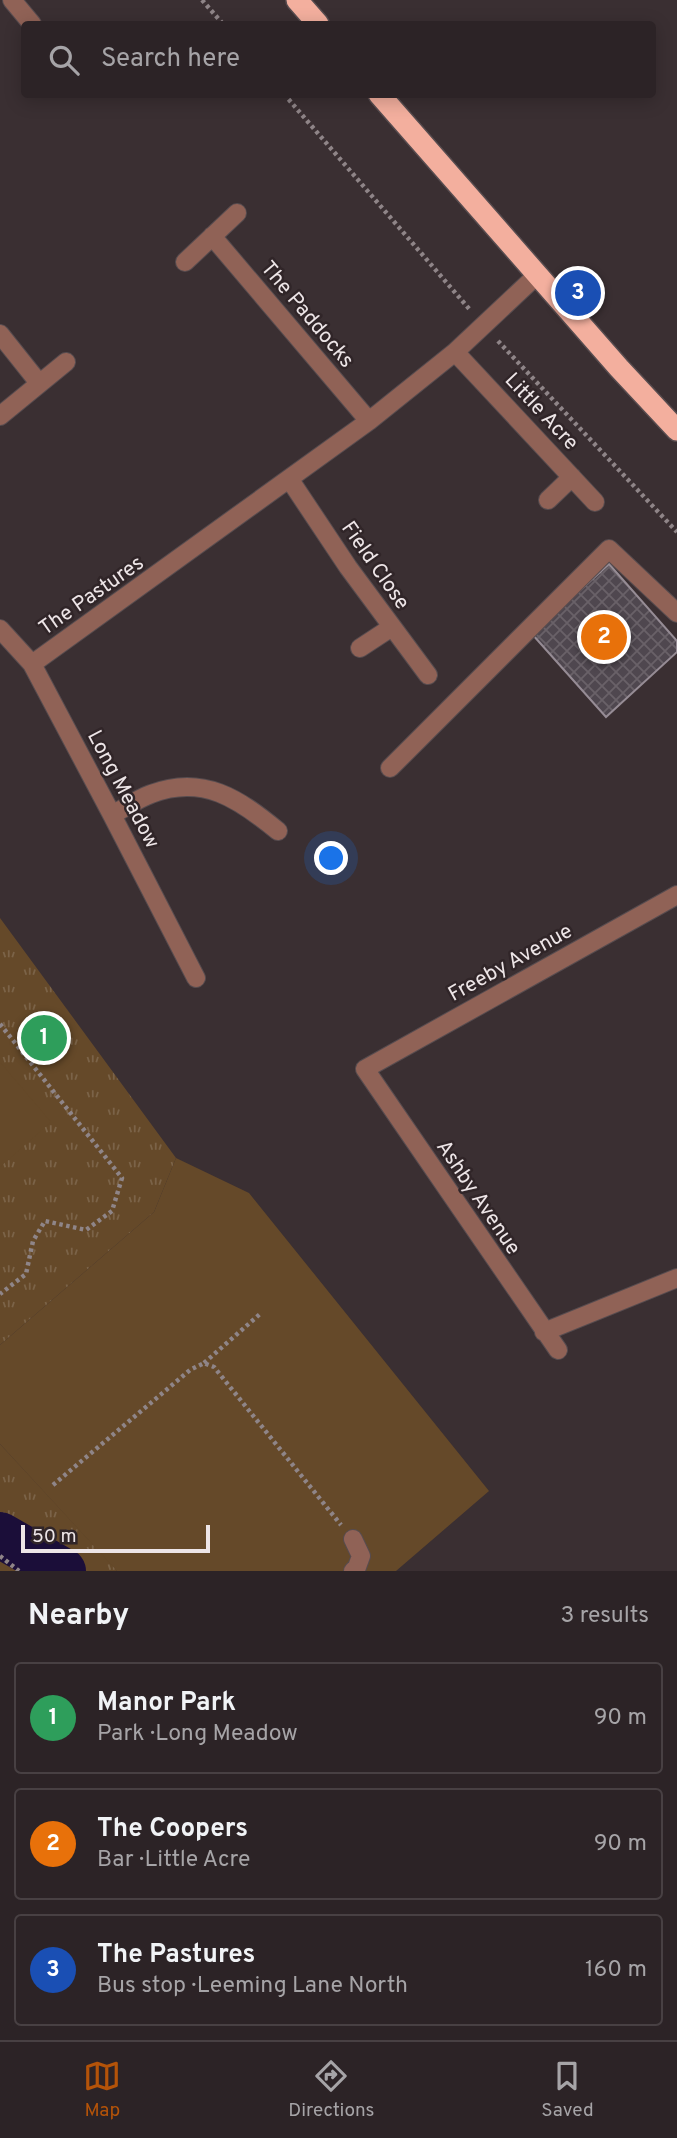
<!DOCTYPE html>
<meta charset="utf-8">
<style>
body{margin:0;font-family:Overpass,sans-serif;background:#382f32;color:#f1f3f6}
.scale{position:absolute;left:21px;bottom:18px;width:189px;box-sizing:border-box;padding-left:7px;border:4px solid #ede5e7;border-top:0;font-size:19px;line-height:24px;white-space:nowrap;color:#ede5e7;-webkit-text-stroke:5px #302528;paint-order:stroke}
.you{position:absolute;left:332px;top:859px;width:24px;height:24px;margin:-18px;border:5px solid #fff;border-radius:50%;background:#1a73e8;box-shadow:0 0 0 10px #1a73e833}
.badge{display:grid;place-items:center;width:46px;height:46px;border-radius:50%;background:#b45309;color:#fff;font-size:23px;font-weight:700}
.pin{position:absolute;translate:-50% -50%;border:4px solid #fff;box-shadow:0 2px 7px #0006}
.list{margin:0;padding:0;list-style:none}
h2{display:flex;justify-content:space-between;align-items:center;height:91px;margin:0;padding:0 28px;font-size:30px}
h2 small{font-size:23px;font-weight:400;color:#a6a4a7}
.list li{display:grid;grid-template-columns:46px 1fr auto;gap:21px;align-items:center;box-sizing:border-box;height:112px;margin:0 14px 14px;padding:0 14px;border:2px solid #484043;border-radius:7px}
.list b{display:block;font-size:26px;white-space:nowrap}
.list p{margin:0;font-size:23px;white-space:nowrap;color:#a6a4a7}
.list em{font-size:23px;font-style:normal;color:#a6a4a7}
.icon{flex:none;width:38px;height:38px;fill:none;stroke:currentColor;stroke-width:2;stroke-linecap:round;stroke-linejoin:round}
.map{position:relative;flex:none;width:677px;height:1571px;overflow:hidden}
.search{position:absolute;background:#2c2326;box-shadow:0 4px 18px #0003;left:21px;right:21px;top:21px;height:77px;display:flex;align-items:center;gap:18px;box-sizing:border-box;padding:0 24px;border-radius:7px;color:#a6a4a7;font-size:26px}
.sheet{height:469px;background:#2c2326}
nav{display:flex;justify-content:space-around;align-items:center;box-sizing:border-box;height:98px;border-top:2px solid #484043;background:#2c2326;font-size:19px;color:#a6a4a7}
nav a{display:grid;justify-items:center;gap:4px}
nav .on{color:#b45309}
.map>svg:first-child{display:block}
</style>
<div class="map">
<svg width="677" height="1571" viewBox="0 0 677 1571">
<defs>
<pattern id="park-tufts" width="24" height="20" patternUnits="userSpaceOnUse" patternTransform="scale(1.75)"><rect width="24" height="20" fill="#654929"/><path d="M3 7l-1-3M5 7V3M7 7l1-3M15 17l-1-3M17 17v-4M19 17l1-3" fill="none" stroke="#7b6348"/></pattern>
<pattern id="building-cross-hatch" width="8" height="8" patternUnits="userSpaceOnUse" patternTransform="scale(1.75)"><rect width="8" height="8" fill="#4f474f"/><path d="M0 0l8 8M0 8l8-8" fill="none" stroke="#696168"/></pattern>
</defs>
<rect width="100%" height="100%" fill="#3a2f32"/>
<path fill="url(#park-tufts)" d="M0,918L176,1158L154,1212L0,1345Z
M0,1444L115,1568L117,1571H0Z"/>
<path fill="#654929" d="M0,1062L51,1122L0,1167Z
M176,1158L249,1193L489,1491L396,1571H117L0,1444V1345L154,1212Z"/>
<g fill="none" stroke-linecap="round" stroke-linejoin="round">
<path stroke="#1b0e39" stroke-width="46" d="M0,1535L63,1571"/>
</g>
<path fill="url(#building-cross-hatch)" stroke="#968c95" stroke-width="2" d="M609,564L677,641V652L606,717L532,634Z"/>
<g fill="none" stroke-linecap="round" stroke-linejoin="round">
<defs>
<path id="minor" d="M12,0L32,24
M212,236L369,421
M185,262L237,213
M0,334L39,383
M455,352L595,502
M0,416L66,362
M290,480L348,567L428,675
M548,500L572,477
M0,629L32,664L112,815L196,978
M360,648L392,627
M32,664L369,421L455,352L537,275
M390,768L609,549L677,613
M112,815C125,808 137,799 151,794C203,774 239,799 278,831
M544,1332L677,1278
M558,1350L365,1069L677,895
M353,1539L361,1556L357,1567L353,1571"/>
<path id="highway" d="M297,0L318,24
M379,94L619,368L677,430"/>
</defs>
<use href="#minor" stroke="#574c4f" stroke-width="20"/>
<use href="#highway" stroke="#574c4f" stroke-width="24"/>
<path stroke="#8f8588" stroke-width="4.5" stroke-dasharray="3.5 3.5" stroke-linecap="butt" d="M202,0L223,24
M284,94L471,311
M498,341L677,532
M0,1024L122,1178L112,1211L86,1230L45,1221L33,1241L26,1274L0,1294
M204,1363L260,1314
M53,1485L190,1370L204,1363L214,1367L341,1525
M0,1556L19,1571"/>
<use href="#minor" stroke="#906256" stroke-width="18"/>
<use href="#highway" stroke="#f3af9e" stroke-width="21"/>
</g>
<g text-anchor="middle" stroke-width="5" stroke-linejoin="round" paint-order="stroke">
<g font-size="21" fill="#ede5e7" stroke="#302528">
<text transform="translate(308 314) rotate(50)" y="7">The Paddocks</text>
<text transform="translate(542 411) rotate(47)" y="7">Little Acre</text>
<text transform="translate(376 565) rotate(55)" y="7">Field Close</text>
<text transform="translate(91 595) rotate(-35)" y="7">The Pastures</text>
<text transform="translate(124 789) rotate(62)" y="7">Long Meadow</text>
<text transform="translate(510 962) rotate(-29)" y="7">Freeby Avenue</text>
<text transform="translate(479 1197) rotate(56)" y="7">Ashby Avenue</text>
</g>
</g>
</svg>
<div class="scale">50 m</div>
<div class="you"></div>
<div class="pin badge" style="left:44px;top:1038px;background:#2e9e5b">1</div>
<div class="pin badge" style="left:604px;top:637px;background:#e8710a">2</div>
<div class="pin badge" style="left:578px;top:293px;background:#1a4fb4">3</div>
<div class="search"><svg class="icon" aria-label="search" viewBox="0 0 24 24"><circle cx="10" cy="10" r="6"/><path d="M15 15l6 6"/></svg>Search here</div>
</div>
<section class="sheet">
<h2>Nearby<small>3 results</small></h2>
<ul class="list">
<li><span class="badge" style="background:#2e9e5b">1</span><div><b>Manor Park</b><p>Park · Long Meadow</p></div><em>90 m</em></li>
<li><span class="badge" style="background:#e8710a">2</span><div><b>The Coopers</b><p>Bar · Little Acre</p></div><em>90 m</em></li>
<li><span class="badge" style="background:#1a4fb4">3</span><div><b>The Pastures</b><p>Bus stop · Leeming Lane North</p></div><em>160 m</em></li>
</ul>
</section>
<nav>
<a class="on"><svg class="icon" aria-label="map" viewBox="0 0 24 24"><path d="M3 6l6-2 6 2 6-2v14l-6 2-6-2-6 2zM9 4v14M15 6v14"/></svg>Map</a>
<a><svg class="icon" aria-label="directions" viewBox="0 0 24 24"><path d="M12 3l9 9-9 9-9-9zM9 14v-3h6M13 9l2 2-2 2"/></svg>Directions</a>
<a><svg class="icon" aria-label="saved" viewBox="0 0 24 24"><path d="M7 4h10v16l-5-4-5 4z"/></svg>Saved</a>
</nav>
